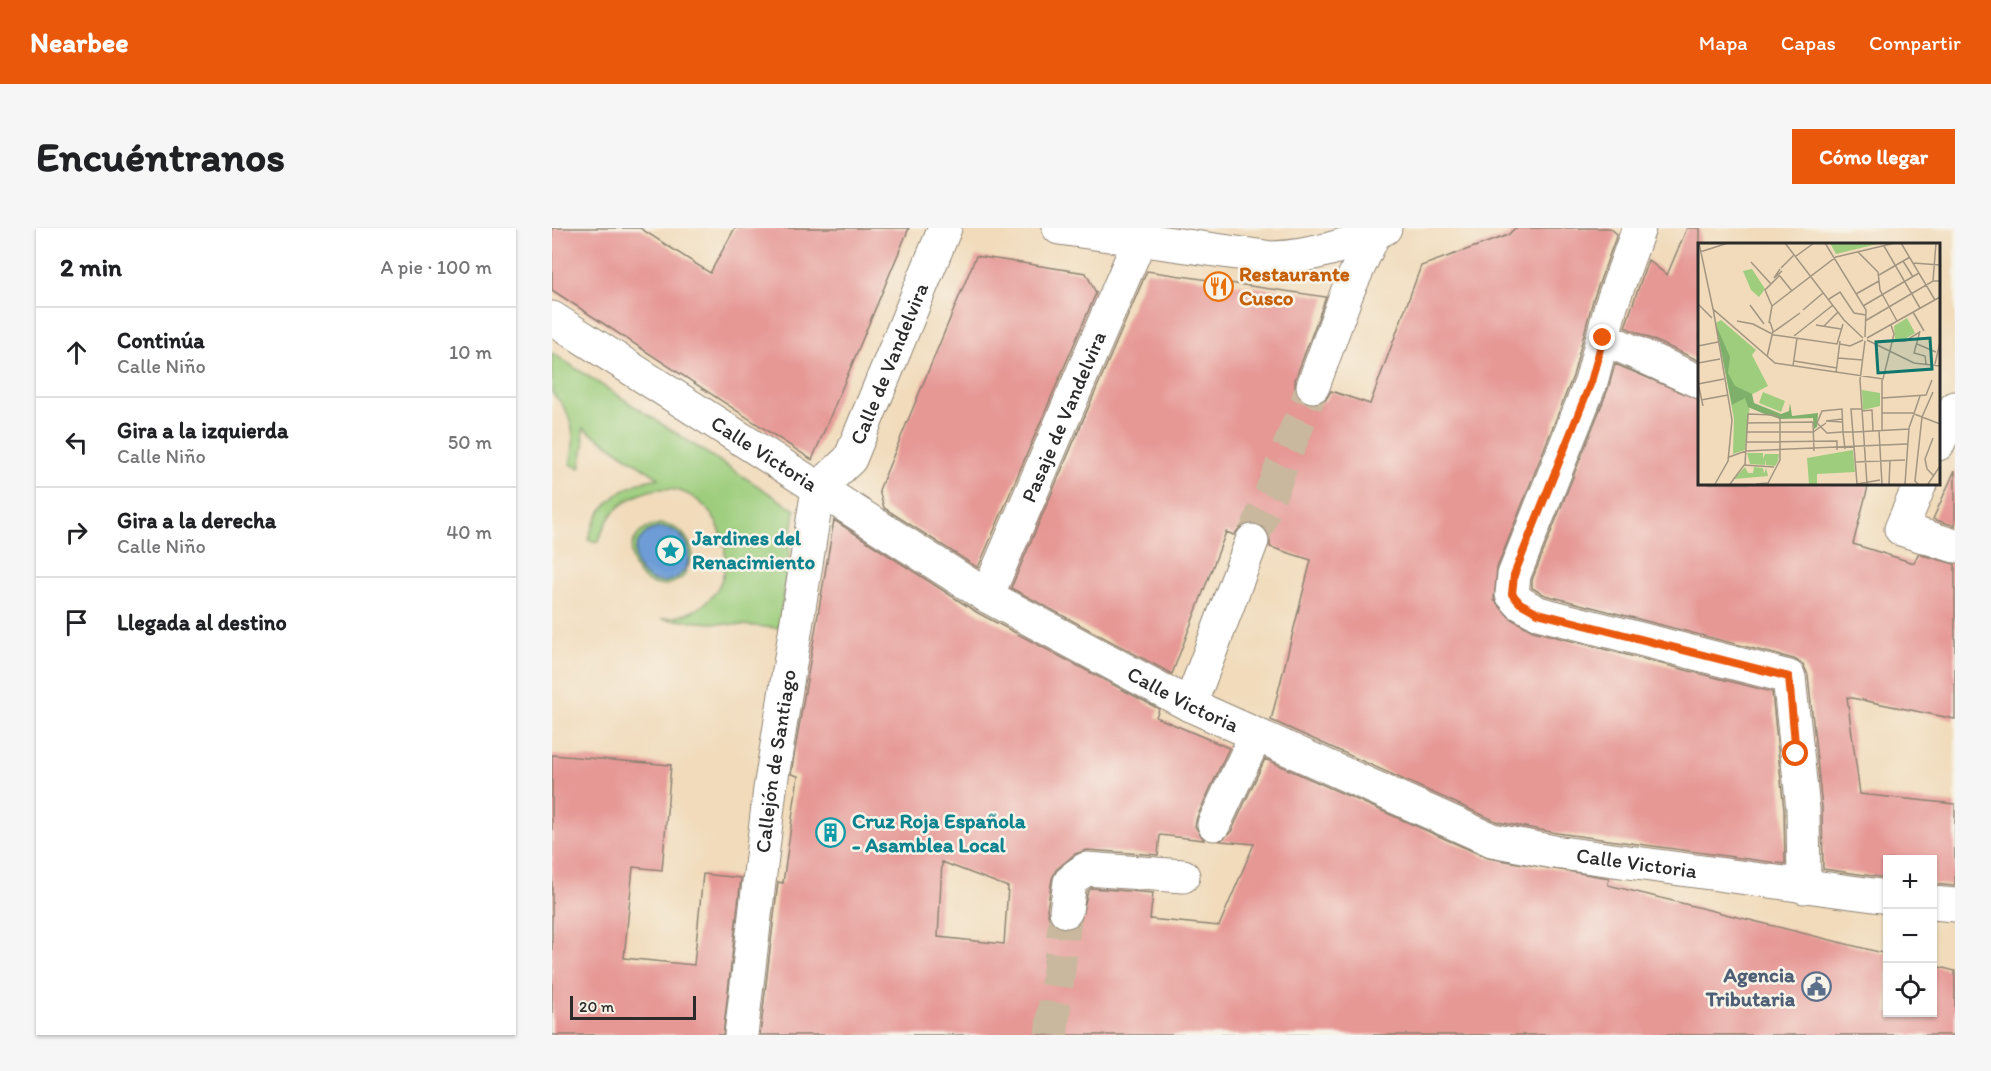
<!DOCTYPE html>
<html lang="es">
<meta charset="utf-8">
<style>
body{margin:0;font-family:Itim,sans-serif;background:#f6f6f6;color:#202124}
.controls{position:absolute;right:18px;bottom:18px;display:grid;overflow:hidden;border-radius:0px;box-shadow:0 2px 4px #0004}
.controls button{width:54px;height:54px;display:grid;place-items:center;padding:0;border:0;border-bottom:2px solid #e0e0e0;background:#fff;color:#202124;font:30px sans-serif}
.scale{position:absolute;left:18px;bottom:15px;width:126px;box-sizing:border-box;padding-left:6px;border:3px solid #2b2b2b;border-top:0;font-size:16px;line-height:21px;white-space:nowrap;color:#2b2b2b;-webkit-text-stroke:4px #f7f3e8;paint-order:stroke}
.stop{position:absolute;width:18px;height:18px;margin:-14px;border:4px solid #ea580c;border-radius:50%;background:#fff}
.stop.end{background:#ea580c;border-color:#fff;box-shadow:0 2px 6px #0008}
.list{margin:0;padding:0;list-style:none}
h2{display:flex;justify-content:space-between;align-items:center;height:78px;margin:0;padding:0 24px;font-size:26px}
h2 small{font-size:20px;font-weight:400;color:#757577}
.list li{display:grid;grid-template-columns:39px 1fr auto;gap:18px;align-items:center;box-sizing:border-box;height:90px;padding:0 24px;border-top:2px solid #e0e0e0}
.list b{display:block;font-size:22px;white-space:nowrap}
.list p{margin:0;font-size:20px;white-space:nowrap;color:#757577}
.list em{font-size:20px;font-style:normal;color:#757577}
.icon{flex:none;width:33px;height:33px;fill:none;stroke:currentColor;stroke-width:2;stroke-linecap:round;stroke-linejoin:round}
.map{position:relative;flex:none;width:1403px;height:807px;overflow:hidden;border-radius:0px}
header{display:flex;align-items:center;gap:36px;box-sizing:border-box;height:84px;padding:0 30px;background:#ea580c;color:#fff}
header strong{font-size:28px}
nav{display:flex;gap:33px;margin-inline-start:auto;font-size:21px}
.intro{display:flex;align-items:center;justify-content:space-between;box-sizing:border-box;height:144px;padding:0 36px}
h1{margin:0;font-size:42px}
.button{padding:15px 27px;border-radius:0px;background:#ea580c;color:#fff;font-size:21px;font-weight:700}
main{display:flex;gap:36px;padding:0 36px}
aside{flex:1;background:#fff;border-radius:0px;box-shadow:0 2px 4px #0004}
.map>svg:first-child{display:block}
</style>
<header>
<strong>Nearbee</strong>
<nav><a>Mapa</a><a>Capas</a><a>Compartir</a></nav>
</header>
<div class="intro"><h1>Encuéntranos</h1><a class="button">Cómo llegar</a></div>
<main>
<aside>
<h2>2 min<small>A pie · 100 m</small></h2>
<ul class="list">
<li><svg class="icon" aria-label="ahead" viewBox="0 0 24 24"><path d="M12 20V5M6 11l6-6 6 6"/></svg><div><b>Continúa</b><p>Calle Niño</p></div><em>10 m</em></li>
<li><svg class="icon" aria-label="left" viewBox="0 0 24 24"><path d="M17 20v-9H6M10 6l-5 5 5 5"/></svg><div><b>Gira a la izquierda</b><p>Calle Niño</p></div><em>50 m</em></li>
<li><svg class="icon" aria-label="right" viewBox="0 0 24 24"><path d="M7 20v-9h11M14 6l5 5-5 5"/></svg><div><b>Gira a la derecha</b><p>Calle Niño</p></div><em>40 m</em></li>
<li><svg class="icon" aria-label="arrive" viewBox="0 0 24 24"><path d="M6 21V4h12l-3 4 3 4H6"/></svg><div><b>Llegada al destino</b></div></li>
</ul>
</aside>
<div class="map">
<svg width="1403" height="807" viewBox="0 0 1403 807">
<rect width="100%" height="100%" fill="#f7f3e8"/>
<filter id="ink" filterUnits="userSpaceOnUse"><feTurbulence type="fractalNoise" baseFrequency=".0167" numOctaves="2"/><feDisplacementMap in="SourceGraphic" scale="12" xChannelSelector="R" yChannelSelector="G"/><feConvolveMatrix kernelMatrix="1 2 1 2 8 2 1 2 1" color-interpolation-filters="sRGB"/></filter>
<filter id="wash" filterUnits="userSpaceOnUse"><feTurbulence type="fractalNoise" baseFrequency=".008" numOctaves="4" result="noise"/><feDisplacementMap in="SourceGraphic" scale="24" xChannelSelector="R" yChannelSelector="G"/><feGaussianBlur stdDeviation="1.35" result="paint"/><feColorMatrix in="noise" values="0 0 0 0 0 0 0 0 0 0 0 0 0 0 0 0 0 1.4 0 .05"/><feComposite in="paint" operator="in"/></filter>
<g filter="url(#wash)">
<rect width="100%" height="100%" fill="#f1dbbb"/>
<path fill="#9dcd7d" stroke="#647c54" stroke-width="1.5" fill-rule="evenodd" d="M0,125L243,282L227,400L109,391C222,382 169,224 82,269C63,278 52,293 47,314L36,312C46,275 70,256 107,250L31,200L32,219L28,240L18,236C25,210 21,184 0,165Z
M108,296C128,298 138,309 141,328L131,349C88,382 52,306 108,296ZM96,304L130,308L136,318L126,349C110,358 98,354 86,341L87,312Z"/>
<path fill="#6d9cd6" stroke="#4c6480" stroke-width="1.5" d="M83 327a27 27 0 1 1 54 0a27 27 0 1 1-54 0Z"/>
<g id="blocks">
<path fill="#e69895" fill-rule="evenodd" d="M0,0H88L158,45L183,0H357L260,232L0,62Z
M963,0H1058L1065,6L1041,72L1021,148L945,340L942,372L959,391L981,403L1220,464L1232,582L1233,636L1005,605L946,594L719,492L759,332L718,319V309L715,302L706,295H696L689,298L682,307L674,304L620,446L459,360L595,43L774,69L743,152V162L747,170L755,176H765L773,173L779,163L818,176L869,38L956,7Z
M1135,0H1148V133L1073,99L1096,32L1115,47Z
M424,28L534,45L544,65L426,340L332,280L327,262Z
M1063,136L1148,172V255H1317L1301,316L1362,335L1366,326L1403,336V491L1295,469L1308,566L1403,576V658L1380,656V632H1335V650L1271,641L1270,579L1256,447L1251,436L1242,431L993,367L980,360V352L1056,161Z
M1403,242V298L1381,291Z
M282,292L426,385L607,481L604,489L677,520L645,589L643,598L652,612L608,607L606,627L535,622L523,626L504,642L500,651L495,681L497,691L503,698L512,702L522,700L528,695L536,663L539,660L601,665L598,691L667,698L702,616L668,613L679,604L713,531L936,630L1057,650L1056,657L1335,726V784H1380V737L1403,743V807H208L226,654L231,655L246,548L239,546ZM390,634L456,659L452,716L386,709Z
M0,527L119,537L110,642L81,639L72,730L142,737L151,646L189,650L171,807H0Z"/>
</g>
</g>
<g filter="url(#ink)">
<use href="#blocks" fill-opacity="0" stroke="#8e8373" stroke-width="1.5"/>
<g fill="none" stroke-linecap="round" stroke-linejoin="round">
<path stroke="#c9b89e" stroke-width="33" stroke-dasharray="33 16" stroke-linecap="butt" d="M700,313L761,158
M499,807L514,683"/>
<defs>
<g id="street">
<path d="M507,0L720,30C757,29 800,17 833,0"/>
<path d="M1087,0L1059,78L1039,154L962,347L960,366L968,375L986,385L1237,449L1251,581L1252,659"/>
<path id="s1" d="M0,90L435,368L638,477L940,612L1002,624L1336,669"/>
<path d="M1051,110L1148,154"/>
<path d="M761,158L796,62L822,6"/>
<path d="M1386,216L1403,180"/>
<path d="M1365,255L1368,256L1349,301L1403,318"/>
<path id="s2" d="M266,261L298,231L393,0"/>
<path id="s3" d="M435,368L588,11"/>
<path d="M638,477L700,313"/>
<path d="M662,596L703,509"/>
<path d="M524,648L534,641L631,648"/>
<path d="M1380,675L1403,677"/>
<path d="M514,683L518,654"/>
<path id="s4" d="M189,807L218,561L266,261"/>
</g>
</defs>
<use href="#street" stroke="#8e8373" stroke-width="35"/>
<use href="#street" stroke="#fff" stroke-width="33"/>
</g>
</g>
<g fill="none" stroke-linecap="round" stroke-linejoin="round" filter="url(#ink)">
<path stroke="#ea580c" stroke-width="8" d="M1051,110L1039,154L962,347L960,366L968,375L986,385L1237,449L1244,526"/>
</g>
<defs>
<symbol id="restaurant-ring" viewBox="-11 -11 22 22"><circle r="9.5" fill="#f7f3e8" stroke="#e8710a" stroke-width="1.5"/><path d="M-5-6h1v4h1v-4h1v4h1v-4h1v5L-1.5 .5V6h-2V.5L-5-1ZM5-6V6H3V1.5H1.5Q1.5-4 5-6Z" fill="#e8710a"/></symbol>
<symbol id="sight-ring" viewBox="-11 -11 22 22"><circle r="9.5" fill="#f7f3e8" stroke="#0f9aa8" stroke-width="1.5"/><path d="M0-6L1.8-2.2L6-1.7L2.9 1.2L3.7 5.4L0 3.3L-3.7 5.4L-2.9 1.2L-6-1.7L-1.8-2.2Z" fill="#0f9aa8"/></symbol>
<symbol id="building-ring" viewBox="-11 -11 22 22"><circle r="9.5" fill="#f7f3e8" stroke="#0f9aa8" stroke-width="1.5"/><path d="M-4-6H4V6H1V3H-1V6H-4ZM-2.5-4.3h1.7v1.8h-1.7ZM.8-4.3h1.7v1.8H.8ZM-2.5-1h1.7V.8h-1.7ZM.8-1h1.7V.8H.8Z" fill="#0f9aa8"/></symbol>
<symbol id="civic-ring" viewBox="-11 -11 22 22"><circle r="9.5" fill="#f7f3e8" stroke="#5c6f8a" stroke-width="1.5"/><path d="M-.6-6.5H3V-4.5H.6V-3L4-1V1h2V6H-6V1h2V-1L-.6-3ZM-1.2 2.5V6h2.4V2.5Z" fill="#5c6f8a"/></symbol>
</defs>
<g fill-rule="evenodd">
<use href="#restaurant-ring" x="650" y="42" width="33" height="33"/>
<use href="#sight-ring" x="102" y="306" width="33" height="33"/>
<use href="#building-ring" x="262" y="588" width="33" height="33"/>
<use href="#civic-ring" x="1248" y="742" width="33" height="33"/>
</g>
<g text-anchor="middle" stroke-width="5" stroke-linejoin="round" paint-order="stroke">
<g font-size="21" font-weight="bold" fill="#c56008" stroke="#f7f3e8" text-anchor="start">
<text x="687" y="53">Restaurante<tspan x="687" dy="24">Cusco</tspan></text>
</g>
<g font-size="21" fill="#2b2b2b" stroke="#f7f3e8">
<text dy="7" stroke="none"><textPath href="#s2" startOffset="147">Calle de Vandelvira</textPath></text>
<text dy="7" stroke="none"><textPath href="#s3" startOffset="195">Pasaje de Vandelvira</textPath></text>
<text dy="7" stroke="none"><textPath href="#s1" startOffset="252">Calle Victoria</textPath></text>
<text dy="7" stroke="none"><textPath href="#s1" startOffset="738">Calle Victoria</textPath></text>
<text dy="7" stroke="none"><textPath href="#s4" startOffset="276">Callejón de Santiago</textPath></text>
<text dy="7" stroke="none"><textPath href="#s1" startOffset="1224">Calle Victoria</textPath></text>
</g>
<g font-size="21" font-weight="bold" fill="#0d838f" stroke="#f7f3e8" text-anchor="start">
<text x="140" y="317">Jardines del<tspan x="140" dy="24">Renacimiento</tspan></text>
<text x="300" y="600">Cruz Roja Española<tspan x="300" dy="24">- Asamblea Local</tspan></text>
</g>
<g font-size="21" font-weight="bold" fill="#4e5e75" stroke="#f7f3e8" text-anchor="end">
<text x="1243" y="754">Agencia<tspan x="1243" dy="24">Tributaria</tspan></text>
</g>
</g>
<g transform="translate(1146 15)">
<rect width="242" height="242" fill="#f1dbbb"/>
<path d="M132,0H183L138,11ZM54,26L67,46L61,54L53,47L45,28ZM209,75L217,90L207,96H197L196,83ZM23,77L58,107L54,112L70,143L47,155L52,161L47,207L35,211L36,176L18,80ZM164,147L182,150V163L165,167ZM65,149L87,158L83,169L61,160ZM155,207L157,229L119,231V241H111L109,215ZM49,210H65V216L67,211H81L80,218L77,223L68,222L67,216V222L52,221ZM47,224L50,230H55L56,224L65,225L66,231L68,225L70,233L36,236Z" fill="#9dcd7d"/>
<path d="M18,82L32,114L30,130L37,143L54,151L56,160L83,171L91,168L92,160L94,173L120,170L119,184L116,186L115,175L82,176L64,170L50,164L47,155L34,162Z" fill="#7eb06c"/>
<path fill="none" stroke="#a29581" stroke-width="1.5" d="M1,0L15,66L77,120L185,136L196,91L193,82M87,0L146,77L165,95M127,0L168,67L167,94M203,0L237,57M186,3L222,65M2,9L30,0M160,9L180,29L182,47L199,78M98,13L116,0M205,18L215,34M53,19L73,41M215,20L242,22M83,25L96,12M82,26L76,35L84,28M81,32L94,48M181,32L212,14M235,38L238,0M158,51L181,38M131,56L142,49L156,70L168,72M0,61L14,75M52,62L66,81M74,63L138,14L197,0M165,63L221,30M15,65L34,177L30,218L17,241M105,67L125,50M215,69L226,88M39,78L55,81L76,92L139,101L145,81M167,78L235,38H242M71,80L74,63L67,47L81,33M118,82L143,86M126,83L140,69M222,88L216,110L227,113L228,121M74,90L102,70M96,93L135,62M169,95L242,54M169,97L216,120L242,123M167,98L162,137L169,241M193,98H207L222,89M142,101L152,103L165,97M219,101L238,109M0,103L20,99M69,114L75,88L72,79M140,115L165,117M96,118L139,125M0,120L22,116M237,121L242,99M95,123L99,95M138,130L142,98M184,136V188M0,140L5,163M0,141L26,136M184,155L228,152L234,137M3,157L30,152M164,168L174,167L175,188M184,170H214L242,181M144,179L128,178L144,176M49,180L115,179L116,208M181,188L184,241M49,189H115L128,180M235,195L227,216L229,226L235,232M48,199L139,198V207M147,206L145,189L144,166L124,168L119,180L129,190H130L144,189H157L211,186M31,214L48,208L209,201M157,219L207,217M46,222L76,224M32,241L47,221L50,171L75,172L82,175V217L70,240L58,241M159,241L153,166H164M159,241L182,237M191,241L192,218M207,241L211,185L222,153M220,241L217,238L224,174L235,149M230,241L242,223"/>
<path fill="#0f766e" fill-opacity="0.15" stroke="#0f766e" stroke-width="3" d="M232,95L234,126L180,130L178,99Z"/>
<rect width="242" height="242" fill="none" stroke="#2b2b2b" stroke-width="3"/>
</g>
</svg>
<div class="controls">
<button>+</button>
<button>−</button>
<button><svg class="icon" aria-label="locate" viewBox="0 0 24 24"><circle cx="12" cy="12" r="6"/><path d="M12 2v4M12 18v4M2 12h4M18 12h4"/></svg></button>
</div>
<div class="scale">20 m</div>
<div class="stop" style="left:1244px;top:526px"></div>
<div class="stop end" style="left:1051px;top:110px"></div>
</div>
</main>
